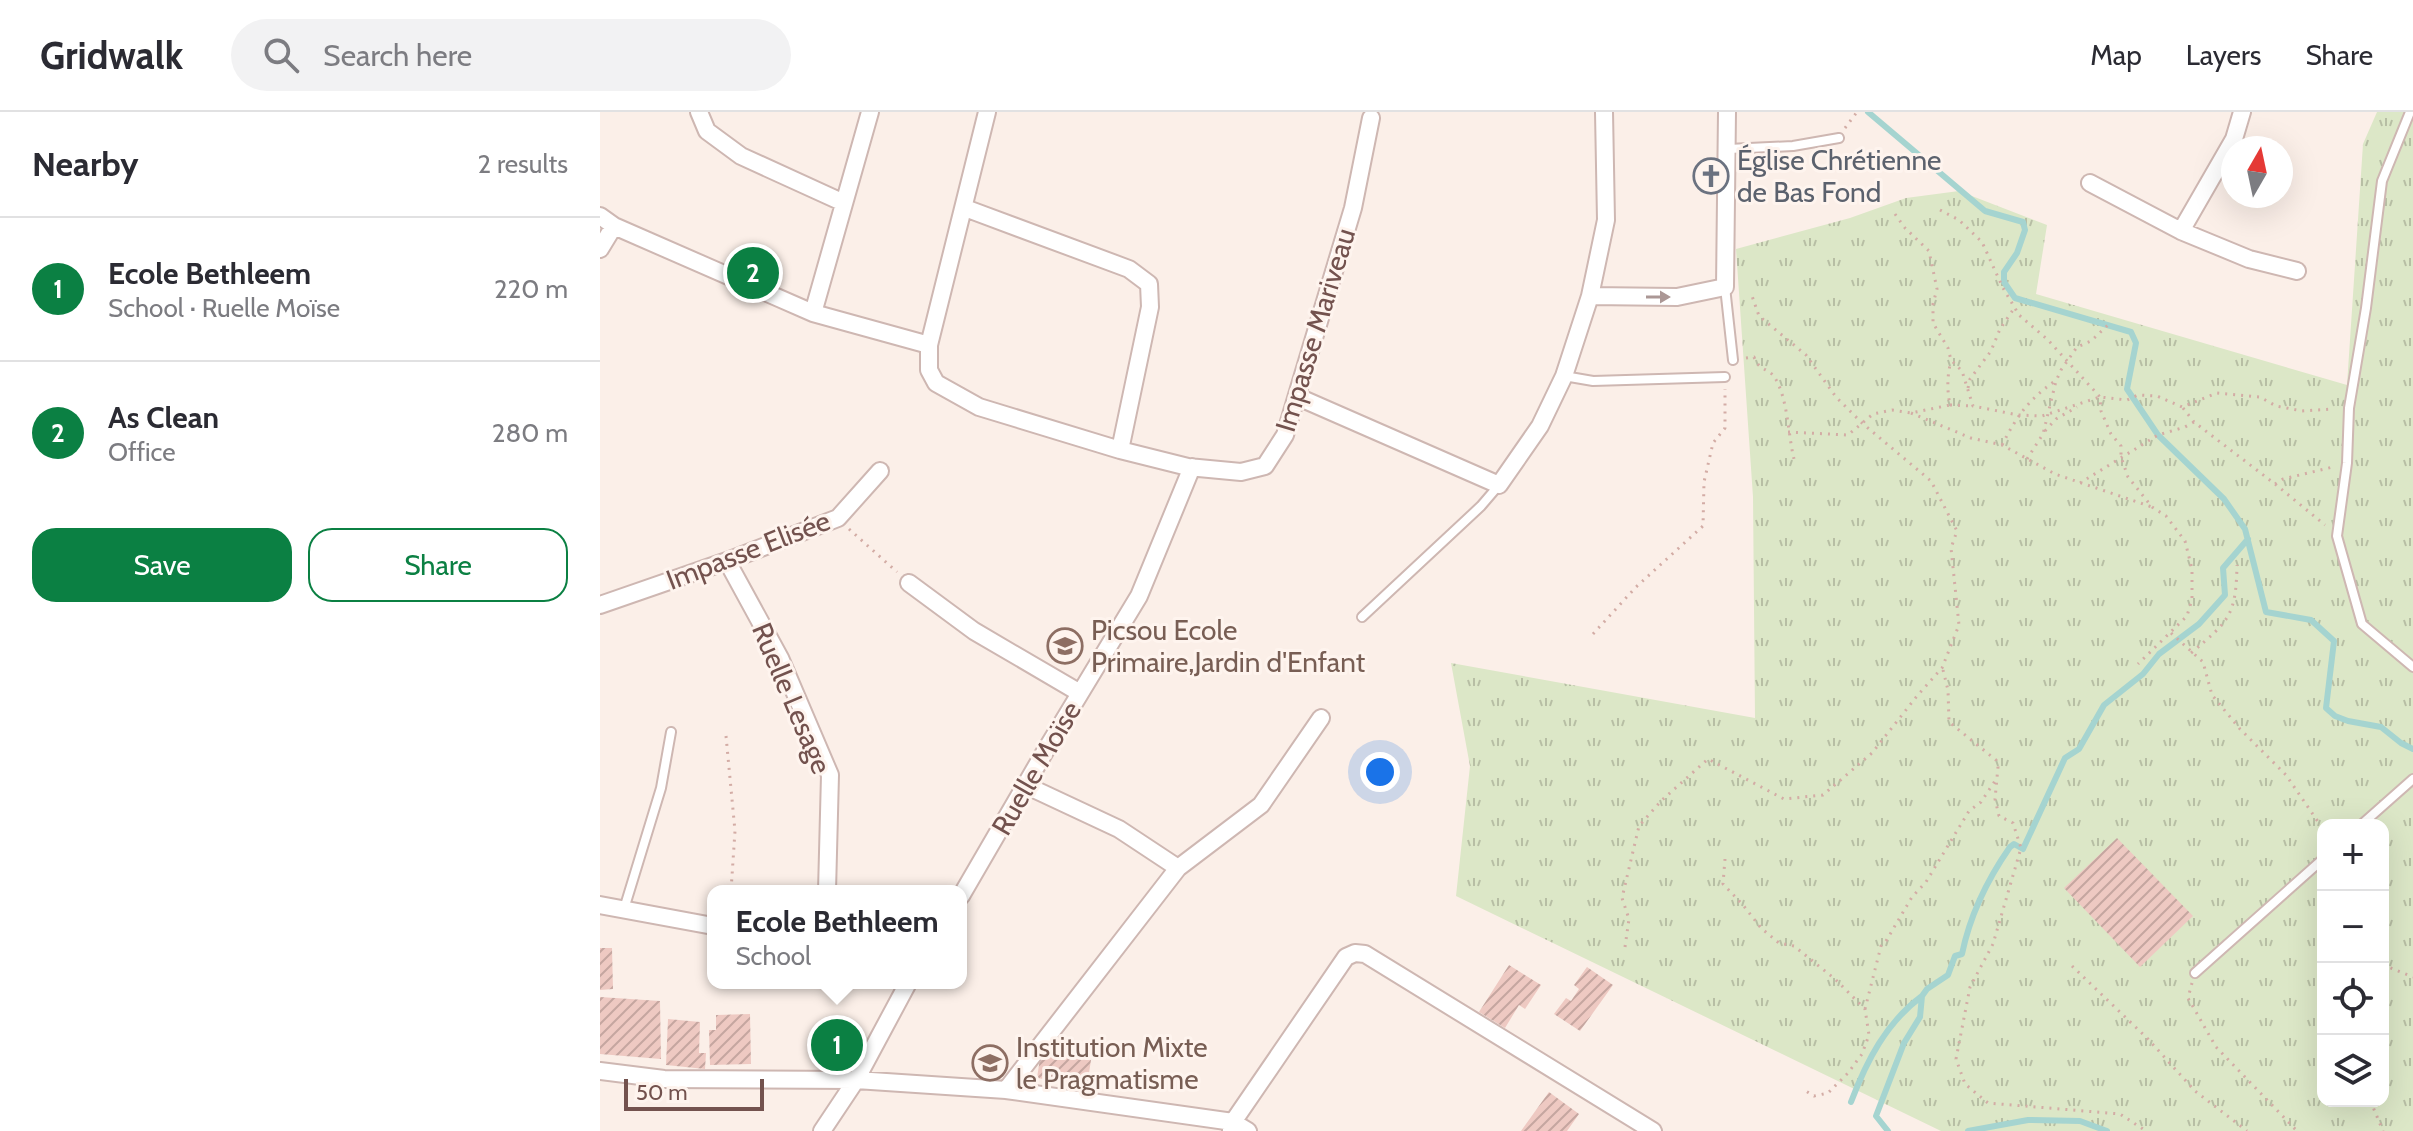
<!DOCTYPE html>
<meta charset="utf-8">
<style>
body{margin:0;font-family:Cabin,sans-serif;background:#f2f2f3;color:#2b2b33}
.controls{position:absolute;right:24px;bottom:24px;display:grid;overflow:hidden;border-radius:16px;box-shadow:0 8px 32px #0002}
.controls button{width:72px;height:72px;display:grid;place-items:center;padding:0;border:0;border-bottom:2px solid #e1e1e2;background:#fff;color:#2b2b33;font:40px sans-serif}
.compass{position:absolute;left:1621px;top:24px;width:72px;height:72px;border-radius:50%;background:#fff;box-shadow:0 8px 32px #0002;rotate:9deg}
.scale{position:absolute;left:24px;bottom:20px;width:140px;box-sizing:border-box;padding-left:8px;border:4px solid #73524e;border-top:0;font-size:22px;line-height:28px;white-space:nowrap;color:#73524e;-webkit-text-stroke:6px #fef4ee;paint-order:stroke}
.you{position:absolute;left:780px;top:660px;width:28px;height:28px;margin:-20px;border:6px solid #fff;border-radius:50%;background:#1a73e8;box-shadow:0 0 0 12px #1a73e833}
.badge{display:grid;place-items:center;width:52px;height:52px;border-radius:50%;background:#0b8043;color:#fff;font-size:26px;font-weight:700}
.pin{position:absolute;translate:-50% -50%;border:4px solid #fff;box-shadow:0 2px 8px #0006}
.popup{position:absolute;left:107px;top:773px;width:260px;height:104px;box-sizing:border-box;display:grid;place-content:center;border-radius:16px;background:#fff;filter:drop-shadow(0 2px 6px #0005);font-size:26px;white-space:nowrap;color:#7c7c81}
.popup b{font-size:30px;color:#2b2b33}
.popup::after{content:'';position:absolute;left:50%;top:100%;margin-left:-16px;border:16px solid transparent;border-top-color:#fff}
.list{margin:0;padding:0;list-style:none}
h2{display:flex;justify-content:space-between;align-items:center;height:104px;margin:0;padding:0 32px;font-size:34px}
h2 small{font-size:26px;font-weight:400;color:#7c7c81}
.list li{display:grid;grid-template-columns:52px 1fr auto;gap:24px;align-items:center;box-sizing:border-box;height:144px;padding:0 32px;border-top:2px solid #e1e1e2}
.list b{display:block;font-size:30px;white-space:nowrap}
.list p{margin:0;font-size:26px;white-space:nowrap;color:#7c7c81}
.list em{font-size:26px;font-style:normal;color:#7c7c81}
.actions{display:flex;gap:16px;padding:24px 32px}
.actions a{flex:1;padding:18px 0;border:2px solid #0b8043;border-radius:24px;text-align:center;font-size:28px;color:#0b8043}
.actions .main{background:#0b8043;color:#fff}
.icon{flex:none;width:44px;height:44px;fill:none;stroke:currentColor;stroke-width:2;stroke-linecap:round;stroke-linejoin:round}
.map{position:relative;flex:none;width:1813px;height:1019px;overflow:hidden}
header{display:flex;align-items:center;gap:48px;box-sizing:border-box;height:112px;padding:0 40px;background:#fff;border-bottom:2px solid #e1e1e2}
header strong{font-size:38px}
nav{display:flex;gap:44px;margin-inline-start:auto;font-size:28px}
.search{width:560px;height:72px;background:#f2f2f3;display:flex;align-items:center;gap:20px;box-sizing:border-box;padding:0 28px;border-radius:44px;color:#7c7c81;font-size:30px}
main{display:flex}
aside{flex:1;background:#fff}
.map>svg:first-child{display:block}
</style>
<header>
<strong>Gridwalk</strong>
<div class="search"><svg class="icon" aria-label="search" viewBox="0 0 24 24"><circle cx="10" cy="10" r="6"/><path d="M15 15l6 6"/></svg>Search here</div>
<nav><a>Map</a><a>Layers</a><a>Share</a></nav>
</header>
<main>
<aside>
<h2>Nearby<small>2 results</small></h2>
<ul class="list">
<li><span class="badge">1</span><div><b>Ecole Bethleem</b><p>School · Ruelle Moïse</p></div><em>220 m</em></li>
<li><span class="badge">2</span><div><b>As Clean</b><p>Office</p></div><em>280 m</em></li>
</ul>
<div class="actions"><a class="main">Save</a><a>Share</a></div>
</aside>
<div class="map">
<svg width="1813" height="1019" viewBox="0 0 1813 1019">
<defs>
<pattern id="grass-tufts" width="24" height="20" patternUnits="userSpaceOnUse" patternTransform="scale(2)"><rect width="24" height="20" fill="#dce7c7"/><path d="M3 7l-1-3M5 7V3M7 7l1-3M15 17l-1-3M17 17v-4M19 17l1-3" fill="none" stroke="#b7bea4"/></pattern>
<pattern id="building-hatch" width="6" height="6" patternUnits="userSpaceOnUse" patternTransform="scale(2)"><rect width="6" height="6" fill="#eec9c2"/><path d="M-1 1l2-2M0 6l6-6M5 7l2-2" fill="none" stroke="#c5a6a0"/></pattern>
</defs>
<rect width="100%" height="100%" fill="#fbefe8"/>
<path fill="url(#grass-tufts)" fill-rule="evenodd" d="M1777,0H1813V1019H1341L856,784L870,654L851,551L1155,606L1153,385L1136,137L1250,106L1306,86L1359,79L1447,113L1436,182L1747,273L1763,32ZM1723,713H1783V989H1723Z"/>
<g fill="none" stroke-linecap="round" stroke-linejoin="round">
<path stroke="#a5d4d0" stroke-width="6" d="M1268,0L1385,99L1423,110L1425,118L1417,141L1404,160V170L1415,186L1531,220L1536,231L1527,277L1558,323L1624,387L1645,417L1666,500L1711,508L1734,529L1726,596L1735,604L1748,609L1781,615L1801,631L1813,637
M1251,990C1267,948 1286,911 1322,884
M1288,1019L1276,1004L1304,931L1320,905L1322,884L1327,877L1348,863L1355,844L1362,842C1370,803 1387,768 1410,735L1414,732L1423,737L1465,646L1479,637L1504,593L1543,562L1559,542L1599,512L1625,483L1623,456L1648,427
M1368,1019L1428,1008L1480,1009L1507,1019"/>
</g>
<path fill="url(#building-hatch)" d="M1517,726L1593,804L1540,855L1464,776Z
M0,836H12L13,877L0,878Z
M909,853L941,873L925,897L919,893L905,916L879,900Z
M987,855L1013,873L980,919L954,902L966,886L971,889L979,877L974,873Z
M0,885L60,889L61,947L0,942Z
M150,902L151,952L110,953L109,918H116V903Z
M68,907L100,910L99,941H106L105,957L66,953Z
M441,940L491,948L487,974L437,966Z
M949,980L979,1002L967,1019H921Z"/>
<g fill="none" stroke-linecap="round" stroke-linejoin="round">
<defs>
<path id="lane" d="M1810,0L1782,69L1766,196L1749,296L1747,351L1737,424L1762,512L1813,555
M1128,37L1193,34L1239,26
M1125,175L1133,248
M964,264L993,269L1125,265
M762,505L881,394L899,373
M1761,713L1813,667
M24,797L61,676L71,620
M1595,861L1723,747"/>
<path id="street" d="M99,0L107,19L141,44L244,91
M387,0L329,233V258L336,271L379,295L520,338L588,355L641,360L665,354L685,323L753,96L771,6
M1490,71L1581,119L1649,147L1697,159
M365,96L529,157L549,172L550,195L520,338
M0,104L14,114L213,201L329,233
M1581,119L1634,27L1642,0
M0,137L14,114
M990,184L1077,185L1125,175L1127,0
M213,201L270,0
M698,285L899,373L940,314L964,264L990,184L1006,108L1004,0
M127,449L180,546L230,663L227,779
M309,471L374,519L480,581
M0,493L127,449L238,406L280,359
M425,673L519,717L578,756
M361,784L447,636L539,484L592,355
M0,793L113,814
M0,959L64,967L256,968L406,978L633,1010L648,1019
M406,978L578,756L661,693L721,606
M631,1018L633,1010L746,845L755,841L765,842L1053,1019
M222,1019L256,968L308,871"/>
</defs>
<use href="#lane" stroke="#ceb7b2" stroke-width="12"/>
<use href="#street" stroke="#ceb7b2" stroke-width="20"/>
<path stroke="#d3aca5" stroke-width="3" stroke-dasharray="2 6" stroke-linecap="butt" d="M1245,16L1257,0
M1340,98L1359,108L1382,130L1403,176L1419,203L1448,228L1500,285L1501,299L1511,322L1521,334V345L1528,365L1552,395L1566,404L1585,429L1592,457V487L1587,504L1538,552
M1295,102L1305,116L1329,139L1337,177L1333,192V211L1348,236L1351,248L1362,259L1373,294L1418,303L1442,304L1500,285L1527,288L1538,283L1557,284L1582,295L1617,281L1660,285L1676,294L1702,299L1734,297
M1146,246L1154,245C1159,259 1169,256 1175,266C1188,287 1188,323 1194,347
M1368,276L1370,267L1391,239L1400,217L1415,195
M1350,293L1373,294
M1583,296L1594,310L1675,372L1725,413
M1311,301L1371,326L1402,333L1455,362L1552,395
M1445,319L1456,307L1477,295
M1188,320L1248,323L1273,302L1292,298L1311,301L1350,293C1347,278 1347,264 1351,249
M1402,333C1417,304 1428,288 1455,269
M1427,347L1443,322L1456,269L1461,258L1477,235L1491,229L1509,212
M1480,371L1558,323L1585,315L1594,310
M1675,372L1683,367L1733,355
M249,417L297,460
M1571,521L1603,550L1612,583L1640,617L1686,663L1723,717
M993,522L1036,475L1103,414L1104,370L1113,331L1125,316V277
M1591,541C1629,509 1636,504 1637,453
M1343,558L1348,578L1349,610L1396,648L1398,655L1395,687L1399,704L1413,711L1421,736L1393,832L1370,875L1356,947L1365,972L1388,991L1520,1002L1546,1019
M126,624L135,719L131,779
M1125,747L1123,772L1143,793L1161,816L1179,831L1194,834L1235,867L1265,897L1269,923L1262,942L1248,961L1228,981L1214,984L1204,978
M1025,835L1029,807L1022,786L1039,714L1062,688L1108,647L1184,687L1223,683L1272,641L1317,584L1342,556L1359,513L1351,436L1357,419L1331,369L1262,311L1236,285L1206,243L1159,204L1151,181
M1783,853L1813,865
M1472,854L1548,927L1595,979L1647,1019
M1592,871L1588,886L1616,935L1697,1019
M1265,897L1281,834L1286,829L1312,785L1326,770L1369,699L1381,690L1397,666
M1775,989L1773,995L1783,1019"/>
<use href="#lane" stroke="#fff" stroke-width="8"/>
<use href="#street" stroke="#fff" stroke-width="16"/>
</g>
<defs><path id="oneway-solid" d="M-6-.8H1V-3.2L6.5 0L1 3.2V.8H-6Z" transform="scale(2)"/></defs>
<use fill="#ab9795" href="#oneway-solid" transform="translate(1058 185)"/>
<defs>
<symbol id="church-ring" viewBox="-11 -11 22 22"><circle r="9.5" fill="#fef4ee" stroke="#6b7280" stroke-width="1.5"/><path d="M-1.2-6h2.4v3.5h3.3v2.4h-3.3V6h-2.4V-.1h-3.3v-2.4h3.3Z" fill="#6b7280"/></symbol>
<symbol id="school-ring" viewBox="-11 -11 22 22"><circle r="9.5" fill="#fef4ee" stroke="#8d6e63" stroke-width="1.5"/><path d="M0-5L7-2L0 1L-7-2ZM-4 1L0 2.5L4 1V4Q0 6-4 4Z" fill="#8d6e63"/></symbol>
</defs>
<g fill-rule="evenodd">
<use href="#church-ring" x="1091" y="44" width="40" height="40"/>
<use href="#school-ring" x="445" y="514" width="40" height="40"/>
<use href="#school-ring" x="370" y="931" width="40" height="40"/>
</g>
<g text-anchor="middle" stroke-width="6" stroke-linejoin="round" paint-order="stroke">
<g font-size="28" fill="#5b616d" stroke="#fef4ee" text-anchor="start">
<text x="1137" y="58">Église Chrétienne<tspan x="1137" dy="32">de Bas Fond</tspan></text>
</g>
<g font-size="28" fill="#73524e" stroke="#fef4ee">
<text transform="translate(715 218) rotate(-73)" y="10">Impasse Mariveau</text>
<text transform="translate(148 438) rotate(-21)" y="10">Impasse Elisée</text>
<text transform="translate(192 586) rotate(67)" y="10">Ruelle Lesage</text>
<text transform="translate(436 656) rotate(-60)" y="10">Ruelle Moïse</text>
</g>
<g font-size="28" fill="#785e54" stroke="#fef4ee" text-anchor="start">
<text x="491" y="528">Picsou Ecole<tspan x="491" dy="32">Primaire,Jardin d'Enfant</tspan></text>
<text x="416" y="945">Institution Mixte<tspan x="416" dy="32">le Pragmatisme</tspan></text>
</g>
</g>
</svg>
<div class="controls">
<button>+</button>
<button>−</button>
<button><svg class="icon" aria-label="locate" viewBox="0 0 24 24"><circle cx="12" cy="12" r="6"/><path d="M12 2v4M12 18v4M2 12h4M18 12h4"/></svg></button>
<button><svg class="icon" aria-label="layers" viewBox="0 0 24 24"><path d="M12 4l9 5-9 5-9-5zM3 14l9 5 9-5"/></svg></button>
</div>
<svg class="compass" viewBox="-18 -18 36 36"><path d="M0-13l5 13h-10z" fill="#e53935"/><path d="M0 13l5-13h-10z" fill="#7c7c81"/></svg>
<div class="scale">50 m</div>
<div class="you"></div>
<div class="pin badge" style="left:237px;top:933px">1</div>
<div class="popup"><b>Ecole Bethleem</b>School</div>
<div class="pin badge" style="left:153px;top:161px">2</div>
</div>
</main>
